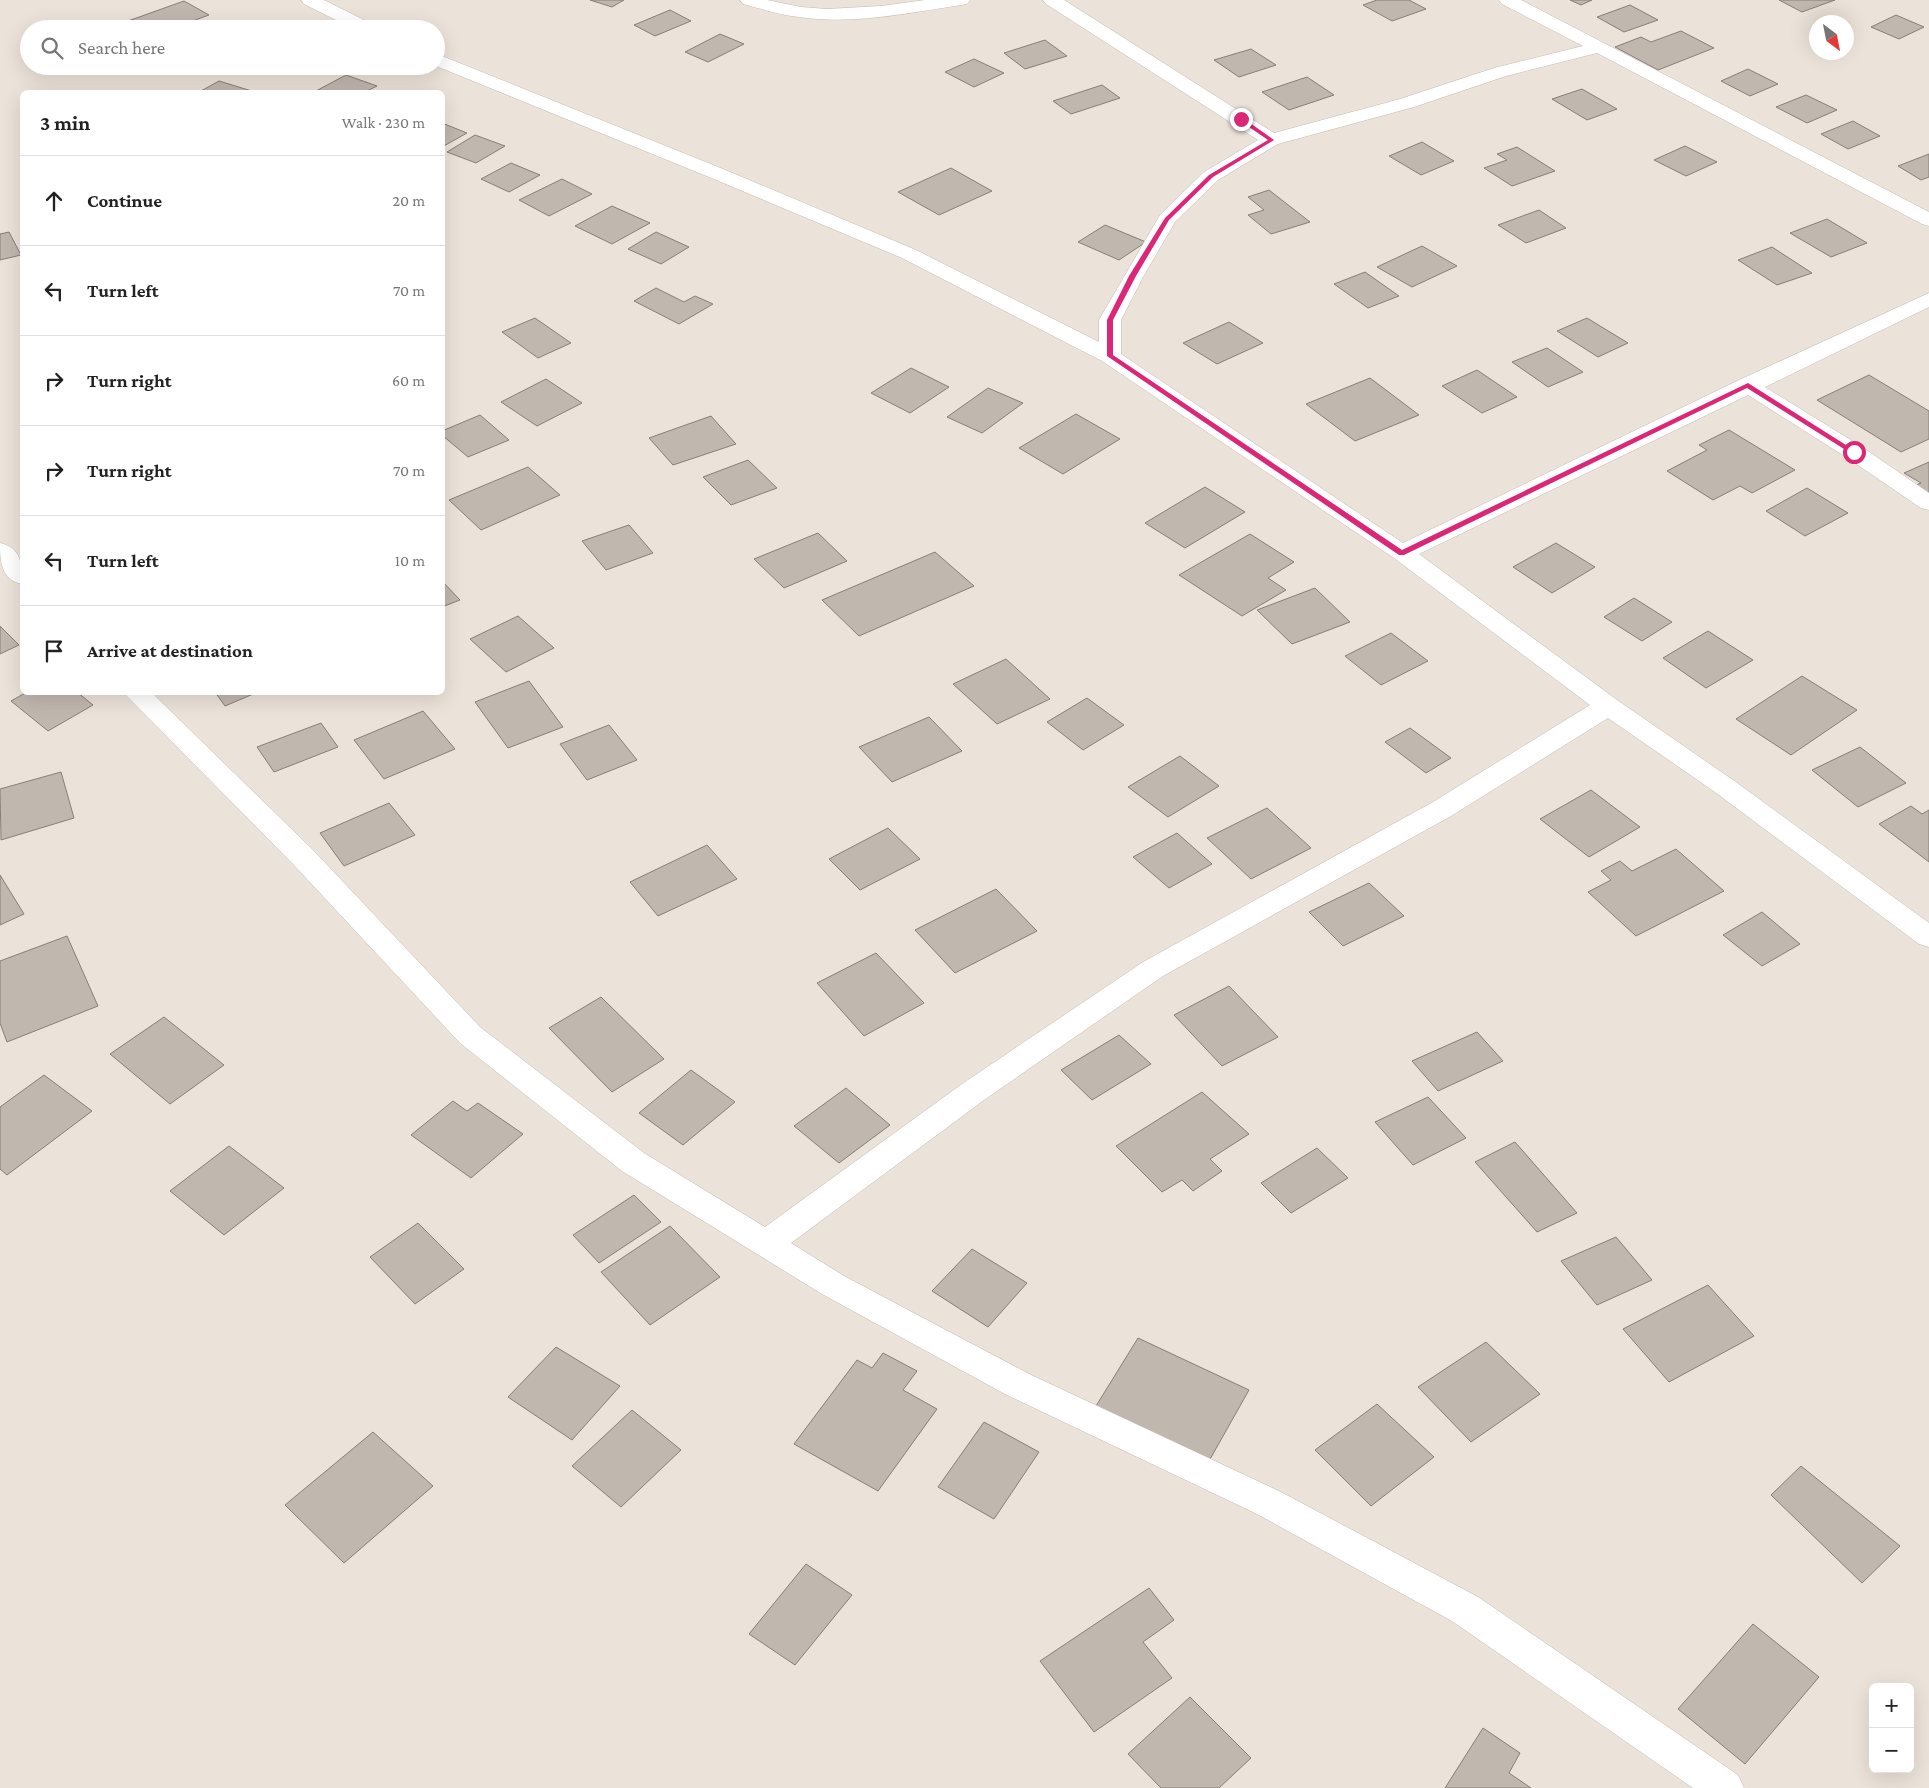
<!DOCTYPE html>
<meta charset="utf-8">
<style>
body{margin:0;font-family:"Crimson Pro",serif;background:#f2f2f2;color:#222}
.controls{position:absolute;right:15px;bottom:15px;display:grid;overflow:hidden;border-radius:8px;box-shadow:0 5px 20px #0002}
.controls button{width:45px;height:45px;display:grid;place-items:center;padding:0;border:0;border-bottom:1px solid #e0e0e0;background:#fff;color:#222;font:25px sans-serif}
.compass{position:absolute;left:1809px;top:15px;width:45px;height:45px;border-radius:50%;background:#fff;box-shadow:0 5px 20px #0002;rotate:148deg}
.stop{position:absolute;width:15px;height:15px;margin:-11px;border:4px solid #db2777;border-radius:50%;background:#fff}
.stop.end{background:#db2777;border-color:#fff;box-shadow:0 1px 5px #0008}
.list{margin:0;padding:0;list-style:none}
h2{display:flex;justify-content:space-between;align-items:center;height:65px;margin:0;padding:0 20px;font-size:21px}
h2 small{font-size:16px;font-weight:400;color:#767676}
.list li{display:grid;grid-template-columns:32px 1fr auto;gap:15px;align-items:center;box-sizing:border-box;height:90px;padding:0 20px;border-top:1px solid #e0e0e0}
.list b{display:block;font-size:19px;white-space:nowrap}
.list em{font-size:16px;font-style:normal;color:#767676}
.icon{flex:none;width:28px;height:28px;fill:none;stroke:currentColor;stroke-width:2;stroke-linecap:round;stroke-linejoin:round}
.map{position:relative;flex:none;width:1929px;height:1788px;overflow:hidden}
.search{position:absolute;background:#fff;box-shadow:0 5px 20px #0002;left:20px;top:20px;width:425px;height:55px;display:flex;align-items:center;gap:12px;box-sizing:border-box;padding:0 18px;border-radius:28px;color:#767676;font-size:19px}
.panel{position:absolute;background:#fff;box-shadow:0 5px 20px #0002;left:20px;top:90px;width:425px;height:605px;border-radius:8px}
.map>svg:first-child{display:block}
</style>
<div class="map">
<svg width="1929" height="1788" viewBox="0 0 1929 1788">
<rect width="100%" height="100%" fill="#ebe2d9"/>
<path fill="#c0b7af" stroke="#877f78" d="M590,0H624L612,7Z
M1377,0H1409L1426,9L1392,21L1363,5Z
M1570,0H1592L1581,5Z
M1779,0H1835L1802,12Z
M184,1L209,15L171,29H140L128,21Z
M1630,5L1658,20L1624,32L1597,17Z
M670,10L691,21L655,36L634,25Z
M1896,15L1924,27L1899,39L1871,27Z
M1681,31L1714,48L1658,70L1615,47L1641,37L1651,42Z
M720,34L744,44L708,62L685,52Z
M1045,40L1067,56L1025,69L1004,53Z
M1251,49L1276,65L1239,77L1214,60Z
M974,59L1004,73L974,87L945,72Z
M1748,69L1778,84L1750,96L1721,81Z
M346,75L377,86L365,92H314Z
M1307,77L1334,95L1289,110L1262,92Z
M219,81L255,92H199Z
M1102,85L1120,98L1071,114L1053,101Z
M1582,89L1617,109L1587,120L1552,99Z
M1806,95L1837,110L1807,123L1776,107Z
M1853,121L1880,136L1848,149L1821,134Z
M442,123L467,133L442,147Z
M475,135L505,146L476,163L447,152Z
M1422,142L1454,161L1421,175L1389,156Z
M1685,146L1717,162L1686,176L1654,160Z
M1517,147L1555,171L1512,186L1484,168L1507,160L1497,154Z
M1929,154V177L1921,180L1898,166Z
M511,163L540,175L509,192L481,179Z
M951,168L992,191L939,215L898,192Z
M562,179L592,194L549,216L519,200Z
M1269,190L1310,222L1271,234L1248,215L1264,210L1248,197Z
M612,206L650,223L612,244L575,226Z
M1539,210L1566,228L1526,243L1498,225Z
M1827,219L1867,243L1831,257L1790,233Z
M1105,225L1146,242L1119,260L1078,242Z
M9,232L21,255L0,260V234Z
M656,232L689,247L661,264L628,249Z
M1422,246L1457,266L1412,287L1377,267Z
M1772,247L1812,273L1777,285L1738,260Z
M1365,272L1399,296L1368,308L1334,284Z
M656,288L684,302L695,296L713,304L679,324L634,301Z
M535,318L571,343L538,358L502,332Z
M1587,318L1628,343L1598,357L1557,331Z
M1229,322L1263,343L1217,364L1183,343Z
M1547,348L1583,372L1548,387L1512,362Z
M911,368L949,387L910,413L871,393Z
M1477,370L1517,397L1482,413L1442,386Z
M1869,375L1929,411V439L1901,452L1817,400Z
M1370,378L1419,415L1355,441L1306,404Z
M546,379L582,403L537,426L501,402Z
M988,388L1023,403L982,433L947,417Z
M1076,414L1120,439L1063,474L1019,448Z
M480,415L509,440L468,457L442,435V431Z
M711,416L736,444L673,465L649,438Z
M1729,430L1795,470L1752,493L1740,486L1713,500L1667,471L1707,450L1699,445Z
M748,460L777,488L731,505L703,477Z
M1929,462V494L1916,485L1921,483L1904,473Z
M528,467L560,495L481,530L449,500Z
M1205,487L1245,512L1185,548L1145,523Z
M1807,488L1848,513L1805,536L1766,511Z
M629,525L653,553L606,570L582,541Z
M818,533L847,561L784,588L754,559Z
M1250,534L1294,562L1268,578L1286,590L1242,616L1179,575Z
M1556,543L1595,567L1552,593L1513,567Z
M935,552L974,586L859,636L822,600Z
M442,581L460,600L442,607Z
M1315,588L1350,622L1292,644L1257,610Z
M1634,598L1672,622L1642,641L1604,617Z
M518,616L554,648L506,672L470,639Z
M0,626L19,645L0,654Z
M1708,631L1753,660L1706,688L1663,658Z
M1391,633L1428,661L1381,685L1345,656Z
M1006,659L1050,699L997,724L953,684Z
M1802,676L1857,710L1791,755L1736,719Z
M529,681L563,727L508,748L475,702Z
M27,692H77L93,705L48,731L11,701Z
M215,692H258L225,706Z
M1087,698L1124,725L1083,750L1047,722Z
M423,711L455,749L384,779L354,740Z
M929,717L962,751L892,782L859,747Z
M321,723L338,747L274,772L257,747Z
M609,725L637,760L587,780L560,744Z
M1410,728L1451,758L1426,773L1385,742Z
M1860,747L1906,783L1858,807L1812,770Z
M1180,756L1219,786L1168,817L1128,787Z
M61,772L74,818L1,840L0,789Z
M1591,790L1640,827L1589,857L1540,819Z
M389,803L415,835L344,866L320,833Z
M1911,806L1922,814L1929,810V862L1879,824Z
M1267,808L1311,848L1251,879L1207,838Z
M888,828L920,859L860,890L829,859Z
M1177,833L1212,864L1169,888L1133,857Z
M707,845L737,879L658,916L630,882Z
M1676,849L1724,891L1636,936L1588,892L1611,880L1601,871L1620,861L1632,871Z
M0,875L24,914L0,925Z
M1369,883L1404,916L1343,946L1309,912Z
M996,889L1037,931L955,973L915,930Z
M1762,912L1800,944L1762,966L1723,935Z
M67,936L98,1006L7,1042L0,1023V961Z
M876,953L924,1003L864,1036L817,983Z
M1229,986L1278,1037L1222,1066L1174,1015Z
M601,997L664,1059L612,1092L549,1028Z
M164,1017L224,1065L170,1104L110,1054Z
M1477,1032L1503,1061L1438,1091L1412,1061Z
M1119,1035L1151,1064L1092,1100L1061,1070Z
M691,1070L735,1102L683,1145L639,1113Z
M44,1075L92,1111L7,1175L0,1169V1107Z
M846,1088L890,1125L839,1163L794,1126Z
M1202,1092L1249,1134L1210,1159L1222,1171L1193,1191L1182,1180L1162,1192L1116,1146Z
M1428,1097L1466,1138L1413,1165L1375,1122Z
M453,1101L467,1111L478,1103L523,1134L471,1178L411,1135Z
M1515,1142L1577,1213L1537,1232L1475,1162Z
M229,1146L284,1188L224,1235L170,1191Z
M1317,1148L1348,1178L1291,1213L1261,1183Z
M634,1195L661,1222L599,1263L573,1235Z
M418,1223L464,1269L415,1304L370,1257Z
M670,1226L720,1277L650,1325L601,1272Z
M1616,1237L1652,1280L1597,1305L1561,1261Z
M972,1249L1027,1283L988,1327L932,1291Z
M1708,1285L1754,1336L1669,1382L1623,1329Z
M1138,1338L1249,1390L1209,1461L1096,1406Z
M1486,1342L1540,1394L1471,1442L1418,1387Z
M556,1347L620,1386L572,1440L508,1397Z
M883,1353L917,1371L903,1390L937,1409L878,1491L794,1444L857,1360L872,1368Z
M1377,1404L1434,1457L1371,1506L1315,1450Z
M632,1410L681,1450L621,1507L572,1466Z
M984,1422L1039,1452L994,1519L938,1487Z
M373,1432L433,1486L344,1563L285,1505Z
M1801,1466L1900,1546L1862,1583L1771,1495Z
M806,1564L852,1595L795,1665L749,1634Z
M1149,1588L1174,1620L1143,1642L1172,1678L1094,1732L1040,1661Z
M1753,1624L1819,1677L1745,1764L1678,1709Z
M1190,1697L1251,1758L1219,1788H1161L1128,1754Z
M1483,1728L1520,1753L1509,1773L1531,1788H1445Z"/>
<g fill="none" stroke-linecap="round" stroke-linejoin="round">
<defs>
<path id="street" d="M301,0H324L374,25L377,29H354L304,4Z
M740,0H767L801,7L827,9L881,6L925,0H970L967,4L961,5C908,13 853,25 799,17C780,15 762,9 743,4Z
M1043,0H1064L1274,133L1400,99L1494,68L1583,46L1502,4L1499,0H1521L1929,212V226L1922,224L1597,53L1506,76L1414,107L1278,144L1218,180L1175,222L1143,277L1121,320V354L1403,543L1739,380L1929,293V307L1765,387L1862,447L1929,493V510L1921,508L1846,457L1748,395L1419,554L1617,700L1733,780L1929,923V947L1919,944L1715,792L1608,718L1451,816L1163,976L984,1100L791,1243L844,1276L1029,1374L1279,1491L1478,1597L1738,1775L1744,1788H1693L1452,1621L1255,1513L1005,1394L822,1294L622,1171L460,1043L293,864L123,692H151L313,850L480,1027L644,1153L765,1227L962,1084L1143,962L1433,802L1590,705L1394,558L1102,361L902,258L709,177L436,66V55L442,56L723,169L916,250L1099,342V320L1160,215L1204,172L1258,140L1046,4Z
M0,543C22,548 22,565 22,584C1,580 0,561 0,543Z"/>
</defs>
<use href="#street" stroke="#c3bbb3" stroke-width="1"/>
<use href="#street" fill="#fff" fill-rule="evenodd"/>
</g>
<path fill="#db2777" d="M1239,118H1243L1274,140L1213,177L1169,220L1136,276L1113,320V355L1402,550L1748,383L1857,452L1852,454L1747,388L1404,555H1399L1107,356V320L1129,276L1165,218L1209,175L1268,140L1239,120Z"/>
</svg>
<div class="controls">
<button>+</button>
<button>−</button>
</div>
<svg class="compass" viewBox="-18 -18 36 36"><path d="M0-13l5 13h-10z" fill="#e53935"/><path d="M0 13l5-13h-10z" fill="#767676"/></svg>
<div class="stop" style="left:1854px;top:452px"></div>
<div class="stop end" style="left:1241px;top:119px"></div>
<div class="search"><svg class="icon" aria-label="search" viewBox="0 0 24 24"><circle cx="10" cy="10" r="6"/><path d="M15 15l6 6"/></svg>Search here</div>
<section class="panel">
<h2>3 min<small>Walk · 230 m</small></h2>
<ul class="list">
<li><svg class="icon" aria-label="ahead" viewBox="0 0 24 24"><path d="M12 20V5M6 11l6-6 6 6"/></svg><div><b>Continue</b></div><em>20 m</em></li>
<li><svg class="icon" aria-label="left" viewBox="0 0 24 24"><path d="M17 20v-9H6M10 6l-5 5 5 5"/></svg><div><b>Turn left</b></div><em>70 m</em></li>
<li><svg class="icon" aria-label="right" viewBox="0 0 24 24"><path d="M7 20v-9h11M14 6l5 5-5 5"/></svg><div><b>Turn right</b></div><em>60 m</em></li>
<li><svg class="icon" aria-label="right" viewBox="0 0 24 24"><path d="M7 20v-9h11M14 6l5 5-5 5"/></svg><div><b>Turn right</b></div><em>70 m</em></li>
<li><svg class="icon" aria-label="left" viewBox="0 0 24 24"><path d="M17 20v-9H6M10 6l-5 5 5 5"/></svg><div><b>Turn left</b></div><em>10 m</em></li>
<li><svg class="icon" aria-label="arrive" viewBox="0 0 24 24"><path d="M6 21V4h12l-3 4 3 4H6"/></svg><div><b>Arrive at destination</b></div></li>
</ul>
</section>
</div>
